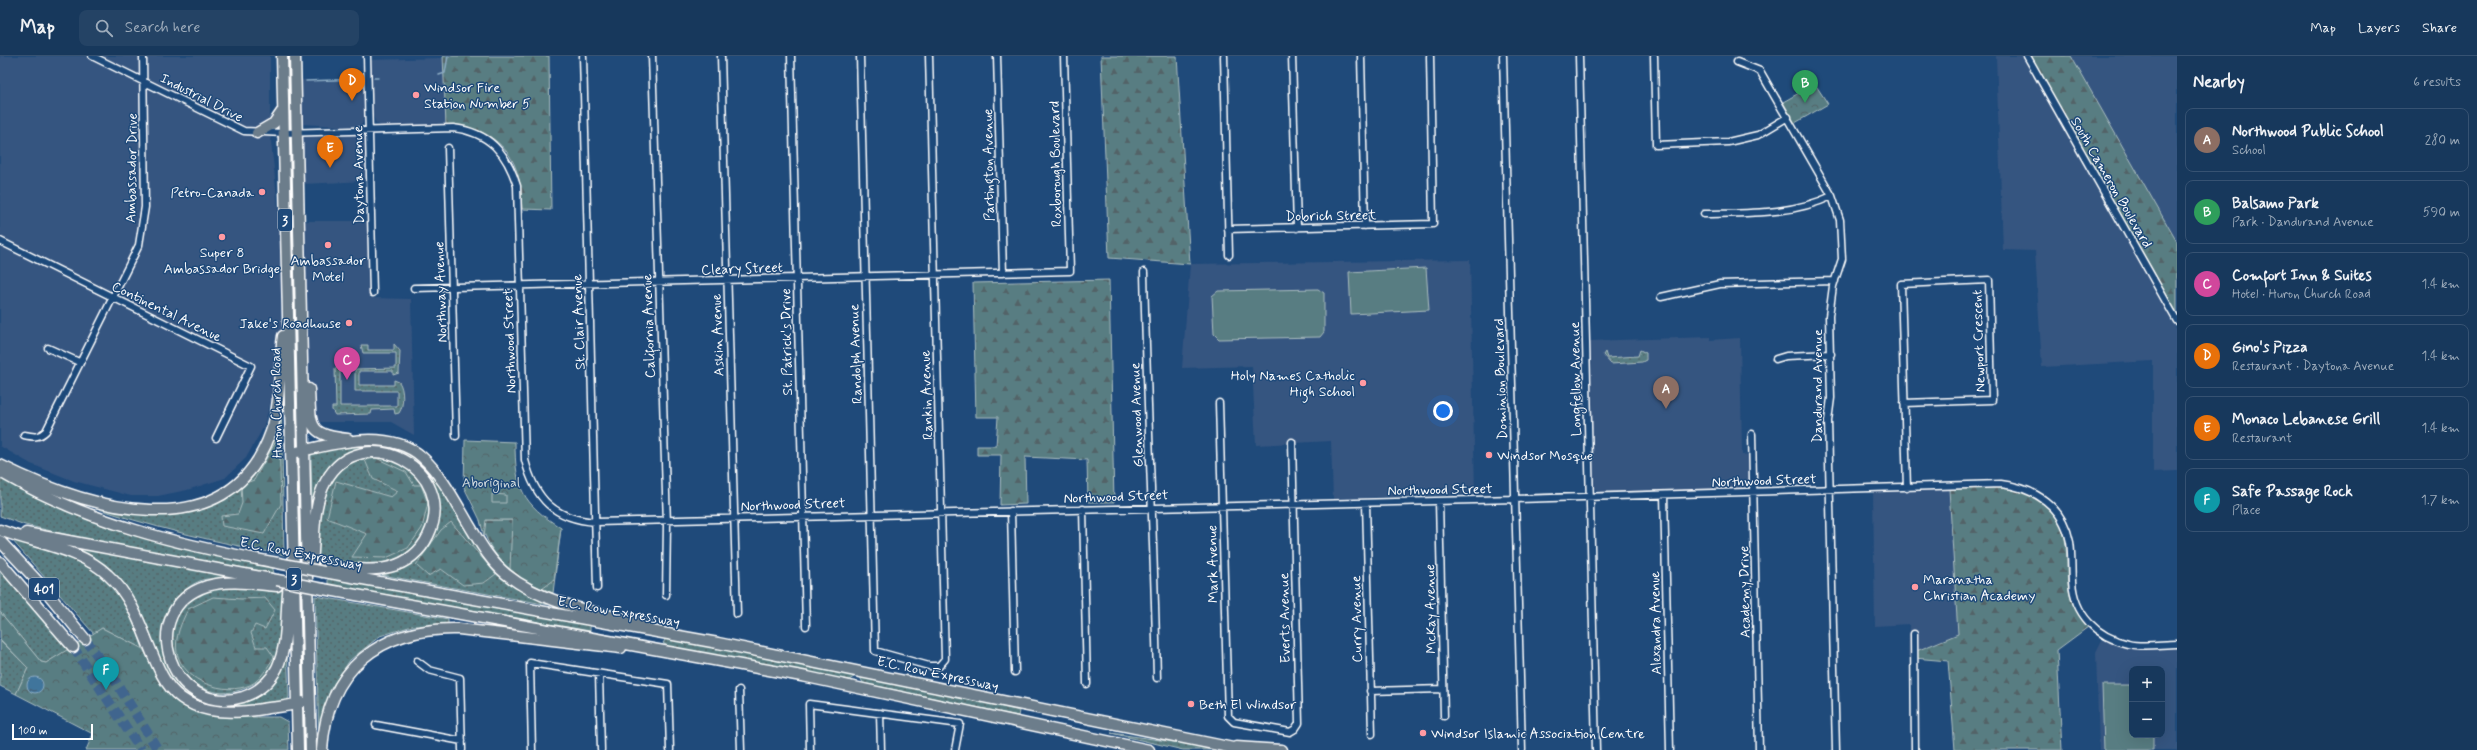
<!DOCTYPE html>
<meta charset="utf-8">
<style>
body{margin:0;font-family:Mynerve,sans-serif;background:#244365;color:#f1f3f6}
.controls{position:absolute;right:12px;bottom:12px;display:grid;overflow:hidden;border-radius:8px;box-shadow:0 4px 16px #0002}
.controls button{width:36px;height:36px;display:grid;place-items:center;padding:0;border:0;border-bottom:1px solid #365272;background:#17385c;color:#f1f3f6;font:20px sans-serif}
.scale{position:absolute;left:12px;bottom:10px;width:81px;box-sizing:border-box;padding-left:4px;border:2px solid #fff;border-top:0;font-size:11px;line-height:14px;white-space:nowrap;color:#fff;-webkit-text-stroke:3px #1f4a7a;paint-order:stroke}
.you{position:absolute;left:1443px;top:355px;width:14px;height:14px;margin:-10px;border:3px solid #fff;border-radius:50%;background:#1a73e8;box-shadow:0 0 0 6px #1a73e833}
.badge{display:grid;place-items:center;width:26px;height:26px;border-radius:50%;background:#ff9aa2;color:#fff;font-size:13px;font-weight:700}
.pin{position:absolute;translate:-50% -33px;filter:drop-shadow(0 1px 2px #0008)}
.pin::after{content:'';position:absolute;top:21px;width:14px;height:12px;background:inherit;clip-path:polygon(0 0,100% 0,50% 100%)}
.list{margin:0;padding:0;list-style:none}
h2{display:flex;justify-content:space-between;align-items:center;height:52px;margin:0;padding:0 16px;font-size:17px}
h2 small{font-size:13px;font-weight:400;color:#9eacbb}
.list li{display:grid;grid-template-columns:26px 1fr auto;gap:12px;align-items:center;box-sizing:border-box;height:64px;margin:0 8px 8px;padding:0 8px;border:1px solid #365272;border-radius:8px}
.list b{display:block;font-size:15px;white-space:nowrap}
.list p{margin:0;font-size:13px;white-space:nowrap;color:#9eacbb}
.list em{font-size:13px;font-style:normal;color:#9eacbb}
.icon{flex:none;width:22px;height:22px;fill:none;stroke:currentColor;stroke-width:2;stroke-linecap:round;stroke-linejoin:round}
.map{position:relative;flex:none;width:2177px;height:694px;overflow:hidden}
header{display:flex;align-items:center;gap:24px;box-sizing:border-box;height:56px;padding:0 20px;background:#17385c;border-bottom:1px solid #365272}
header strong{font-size:19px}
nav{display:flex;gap:22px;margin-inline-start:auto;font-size:14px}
.search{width:280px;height:36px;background:#244365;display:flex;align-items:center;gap:10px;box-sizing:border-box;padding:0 14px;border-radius:8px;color:#9eacbb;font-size:15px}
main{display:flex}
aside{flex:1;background:#17385c}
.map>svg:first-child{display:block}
</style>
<header>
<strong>Map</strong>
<div class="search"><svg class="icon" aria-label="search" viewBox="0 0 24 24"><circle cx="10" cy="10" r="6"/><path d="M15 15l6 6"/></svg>Search here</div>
<nav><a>Map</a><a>Layers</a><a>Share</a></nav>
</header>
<main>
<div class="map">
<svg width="2177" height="694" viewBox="0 0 2177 694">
<defs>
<pattern id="grass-dots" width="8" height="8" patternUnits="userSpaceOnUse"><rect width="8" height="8" fill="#597d82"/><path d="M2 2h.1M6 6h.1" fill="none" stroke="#526467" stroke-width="1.8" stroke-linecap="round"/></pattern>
<pattern id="forest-firs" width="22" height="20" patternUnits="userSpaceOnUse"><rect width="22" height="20" fill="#597d82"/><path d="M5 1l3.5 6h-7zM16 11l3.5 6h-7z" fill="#526467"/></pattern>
<pattern id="park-crowns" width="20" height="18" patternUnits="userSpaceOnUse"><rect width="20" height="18" fill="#597d82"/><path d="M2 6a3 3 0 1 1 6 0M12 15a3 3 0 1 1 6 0" fill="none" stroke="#526467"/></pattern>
<pattern id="water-ripples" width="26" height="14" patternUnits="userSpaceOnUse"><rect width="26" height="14" fill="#40759c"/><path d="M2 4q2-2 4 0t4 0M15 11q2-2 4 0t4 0" fill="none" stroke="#475e70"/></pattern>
</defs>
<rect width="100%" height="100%" fill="#1f4a7a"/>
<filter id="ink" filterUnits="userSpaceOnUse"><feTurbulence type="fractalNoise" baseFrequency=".025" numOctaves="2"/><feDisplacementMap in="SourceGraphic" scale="8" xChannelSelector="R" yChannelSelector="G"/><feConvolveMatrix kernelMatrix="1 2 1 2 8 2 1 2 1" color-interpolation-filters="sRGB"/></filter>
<g filter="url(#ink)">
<path fill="#355580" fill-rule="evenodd" d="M0,0H270V76L280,170L282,289L278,323L263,372L246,402L225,422L187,434L158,440H131L74,425L31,408L0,390Z
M1996,0H2022L2177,274V415L2153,416V305L2042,311L2035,195L2003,194Z
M2071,0H2177V186Z
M443,2L446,70H381L376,67L373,60L370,4Z
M365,23V60L362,68L356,71L302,68L300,63L299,24Z
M357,78L363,80L366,84L368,125L302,128L300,87L303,81Z
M302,165H368L370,242L411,243L414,379L391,366H318L312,358L303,239Z
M1470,204L1475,438L1333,443L1331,385L1256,389L1252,310L1182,312L1190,208Z
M1710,281V284L1740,282L1742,399L1749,398V428L1742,433L1601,436L1595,433L1592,429L1589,285Z
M1949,433L1958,578L1914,596V602L1908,600L1909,568L1875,570L1873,436Z
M2102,584L2121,590L2177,591V694H2099L2096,596ZM2132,613H2162V679H2132Z"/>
<path fill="url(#grass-dots)" stroke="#acbec0" d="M394,288L400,295L399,317L393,319V315H359V329H394V324L399,326C404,333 404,350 399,357L395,358L394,353L372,354L371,358L335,359L332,354V351H336L335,312H340V350H397V335H355V313L396,312V297H363L361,289H368V294H394Z
M1640,294L1646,297V304L1642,306L1611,308L1603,299L1605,296L1607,302L1638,300Z
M281,340L284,499C216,486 149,471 84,448V444L145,458H174L195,453L251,415Z
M387,386L415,400L429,413L484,500L561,551L376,518L419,498L436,445C428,434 413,407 404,400C383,382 343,394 327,413C322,420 315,446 312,448L311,397L365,387Z
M372,399C381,401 397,402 404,407C443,439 435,494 385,506C364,512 339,506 318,504C321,454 314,414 372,399Z
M0,419L91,464L139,480L179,492L272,510L274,517L108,488L25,469L0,460Z
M12,484C87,505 118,514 143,593L102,572L94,578Z
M78,492L223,519L224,522C217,523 208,522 202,524C165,538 152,586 172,619C179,631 199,641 213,645C222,647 253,636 263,634L287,591L289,641L287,645C247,649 195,661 168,622C153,600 148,570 135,546C129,536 89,506 77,496Z
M0,513L68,594L46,607L41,606L0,556Z
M328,521L590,566V575L328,529Z
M240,530L283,534C281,557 285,589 273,609C266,621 253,630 240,634C191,651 146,586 184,548C187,545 195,542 200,540C205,537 210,532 216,531C223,529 232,530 240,530Z
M315,540L448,563V568L412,570L380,580L350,604L330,634L319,683Z
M667,581L853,616L854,621L849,624L667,590L663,587Z
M0,584L28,612L16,638L0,630Z
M860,621L914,630L1019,655L1018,660L863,627Z
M1111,677L1229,694H1183Z"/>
<path fill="url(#forest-firs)" stroke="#acbec0" d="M443,0H549L551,154L522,153C521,140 521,126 516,113C507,85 475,67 446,70Z
M1101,0H1177L1190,208L1109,202Z
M2031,0H2071L2177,186V257Z
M1109,224L1114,446H1088L1087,404L1025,401L1026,448L1000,449L1001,399H977V390H996L998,361H976L973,227Z
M279,380L281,448L264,478L222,470L221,460L238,458L242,447L241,429L254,424Z
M376,402L406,416L414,429H421L428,447L422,472L408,492L386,502L352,501L367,478L327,462L336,425L391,441L398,435L373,423L365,404Z
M1994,431C2030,434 2063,449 2066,491C2068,509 2065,531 2073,548C2076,556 2083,564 2088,571L2057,594L2062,694H1955L1948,605L1914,602V596L1958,578L1949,433Z
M480,464H512L561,472L553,537C516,521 491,506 480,464Z
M451,466L496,518L484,527L463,529L441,513L428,520L416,509L441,474Z
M213,541L241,543L265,542L275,554L265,573L255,569L251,577L256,591H267L274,601C268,610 261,624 250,629C225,640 184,626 177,597C174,581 182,566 188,553Z"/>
<path fill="url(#park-crowns)" stroke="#acbec0" d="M1815,28L1828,48L1795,67L1783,46Z
M465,384L515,386C515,432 522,447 561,472L554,524L542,533L522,523L510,513L512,464H486L484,480L480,464L464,431Z
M0,556L41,606L46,607L102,572L143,593L161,627L177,644L204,657L233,661H279L288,666L289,694H86L93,678L16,638L28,612L0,583Z"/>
<path fill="#597d82" stroke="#acbec0" d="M1426,212L1429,254L1351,258L1349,216Z
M1318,233L1324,237V276L1320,281L1219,283L1214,278L1212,240L1218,235Z
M492,438L506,439V447H492Z
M2102,629H2132V679H2153V694H2104Z"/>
<path fill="url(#water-ripples)" stroke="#8cacc4" d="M27 629a8 8 0 1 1 16 0a8 8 0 1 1-16 0Z"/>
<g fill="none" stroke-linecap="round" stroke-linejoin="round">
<path stroke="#8cacc4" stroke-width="1.5" d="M439,19L445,17L448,0
M374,22H378
M306,25L362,23"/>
<path stroke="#41658e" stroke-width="10" stroke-dasharray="10 5" stroke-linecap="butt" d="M85,583L111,618L158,694
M73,591L141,694"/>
<defs>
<path id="minor" d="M92,0L244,75L283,77L453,72C489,76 507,97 517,130L525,404C535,443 554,463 596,466L1515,443L2001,428C2035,432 2063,450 2070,486C2072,498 2071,512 2072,525C2074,559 2097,581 2128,588C2143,592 2162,588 2177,588
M367,0L373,237
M583,0L597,532
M652,0L667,468L666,539
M721,0L737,558
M791,0L806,570
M860,0L875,595L929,610H939L945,603L929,0
M997,0L1003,217
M1224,0L1229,199
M1292,0L1297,172
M1361,0L1365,170
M1503,0L1522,694
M1579,0L1596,694
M1654,0L1656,89L1728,86L1758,79L1788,61
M2027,0L2177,265
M1737,6L1760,15L1832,140L1840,164L1842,203L1833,230L1829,260L1831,342L1828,365L1836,694
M448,92L456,380
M1704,158C1748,157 1792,159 1832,140
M1228,173L1433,168L1430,0
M0,185L251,310L216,382
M1144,216C1147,351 1154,486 1157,622
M414,232L1070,215L1064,0
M1661,241L1720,228L1835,225
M48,292L79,306
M1776,303L1786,300L1831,298
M1219,347L1228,660L1234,666L1290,676L1295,673L1299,667L1292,386
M1904,347L1992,344L1989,224L1901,228L1907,432
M1752,378L1759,694
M24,379C34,381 39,382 46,375L139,189L145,151L143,0
M1664,439L1670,694
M1439,445L1444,660
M1366,447L1372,678
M1083,453L1087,628
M1011,455L1015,616
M1914,578L1915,694
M417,605L429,614L460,622L462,694
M599,618L601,694
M739,634L741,694
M1370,635L1443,633
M880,657L881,694
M376,669L462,685
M532,694L530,607L668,628L670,694
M810,694L809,648L960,668L955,694"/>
<path id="highway" d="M282,0L298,694
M295,0L311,694
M257,77L274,67L283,54
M309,333C311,370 307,379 348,383
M297,396C334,387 390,372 422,401C441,418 455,445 468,467C479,485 489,504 506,518C544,549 600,557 647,568
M0,409C84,451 228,498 271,376C282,345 278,311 283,280
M0,416C88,467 179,489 278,507
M0,474C35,488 80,492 108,519C138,546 144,585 162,619C184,661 230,659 269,652C280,651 291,650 302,646
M26,477L277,524
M0,485L41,529L85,583
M0,506L73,591
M312,508C315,481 312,450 326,425C361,361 461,414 428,480C421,495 407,507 390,511C369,516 345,512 324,510
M324,516L718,587L1243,694
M277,530C255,528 229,523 207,530C134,553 170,663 243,641C257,636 270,626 277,612C289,586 285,556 289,528
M323,533L807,621L1149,694
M1236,691L1282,694
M322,694C327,613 380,571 459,573L621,592"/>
</defs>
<use href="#minor" stroke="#fff" stroke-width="9"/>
<use href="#highway" stroke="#fff" stroke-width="13"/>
<use href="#minor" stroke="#1f4a7a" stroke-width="6"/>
<use href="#highway" stroke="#6c7d8b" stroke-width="10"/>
<defs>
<path id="highway-bridge" d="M278,507L324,516
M277,524L323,533"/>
</defs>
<use href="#highway-bridge" stroke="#fff" stroke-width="13" stroke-linecap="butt"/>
<use href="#highway-bridge" stroke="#6c7d8b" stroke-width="10"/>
</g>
</g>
<g fill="#ff9aa2" stroke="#1f4a7a" stroke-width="1.5">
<circle cx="416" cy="39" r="4"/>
<circle cx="262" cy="136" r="4"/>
<circle cx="222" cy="181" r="4"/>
<circle cx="328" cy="189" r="4"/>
<circle cx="349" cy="267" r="4"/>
<circle cx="1363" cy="327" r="4"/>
<circle cx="1489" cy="399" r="4"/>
<circle cx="1915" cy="531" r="4"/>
<circle cx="1191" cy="648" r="4"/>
<circle cx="1423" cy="677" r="4"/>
</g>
<g text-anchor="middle" stroke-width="3" stroke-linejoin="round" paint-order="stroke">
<g fill="#1f4a7a" stroke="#bcc9d7" stroke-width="1">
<rect x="278" y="153" width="14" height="22" rx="3"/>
<rect x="287" y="512" width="14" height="22" rx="3"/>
<rect x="29" y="522" width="30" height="22" rx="3"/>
</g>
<g font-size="13" font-weight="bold" fill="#fff">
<text x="285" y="169">3</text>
<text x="294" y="528">3</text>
<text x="44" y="538">401</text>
</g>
<g font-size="14" fill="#fff" stroke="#1f4a7a" text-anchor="start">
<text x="424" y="36">Windsor Fire<tspan x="424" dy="16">Station Number 5</tspan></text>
<text x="254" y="141" text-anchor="end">Petro-Canada</text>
<text x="222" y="201" text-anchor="middle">Super 8<tspan x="222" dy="16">Ambassador Bridge</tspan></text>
<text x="328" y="209" text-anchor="middle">Ambassador<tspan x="328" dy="16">Motel</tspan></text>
<text x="341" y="272" text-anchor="end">Jake's Roadhouse</text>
<text x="1355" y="324" text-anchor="end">Holy Names Catholic<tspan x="1355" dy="16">High School</tspan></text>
<text x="1497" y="404">Windsor Mosque</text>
<text x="1923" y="528">Maranatha<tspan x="1923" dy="16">Christian Academy</tspan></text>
<text x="1199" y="653">Beth El Windsor</text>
<text x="1431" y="682">Windsor Islamic Association Centre</text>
</g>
<g font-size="14" fill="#fff" stroke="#1f4a7a">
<text transform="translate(202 41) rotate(27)" y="5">Industrial Drive</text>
<text transform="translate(1055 108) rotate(-91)" y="5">Roxborough Boulevard</text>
<text transform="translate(988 109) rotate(-91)" y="5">Partington Avenue</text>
<text transform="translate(131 112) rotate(-89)" y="5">Ambassador Drive</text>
<text transform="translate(358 119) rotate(-91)" y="5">Daytona Avenue</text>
<text transform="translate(2112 126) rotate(60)" y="5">South Cameron Boulevard</text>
<text transform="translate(1331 159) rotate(-1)" y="5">Dobrich Street</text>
<text transform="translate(742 212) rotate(-2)" y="5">Cleary Street</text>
<text transform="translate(440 236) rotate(-92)" y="5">Northway Avenue</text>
<text transform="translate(167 255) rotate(26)" y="5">Continental Avenue</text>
<text transform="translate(578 266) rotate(-92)" y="5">St. Clair Avenue</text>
<text transform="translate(648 270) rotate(-92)" y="5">California Avenue</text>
<text transform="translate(717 279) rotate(-92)" y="5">Askin Avenue</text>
<text transform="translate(509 285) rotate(-92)" y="5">Northwood Street</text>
<text transform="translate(1978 285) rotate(-92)" y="5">Newport Crescent</text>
<text transform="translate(786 286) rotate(-91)" y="5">St. Patrick's Drive</text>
<text transform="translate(855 298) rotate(-92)" y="5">Randolph Avenue</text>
<text transform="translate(1500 323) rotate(-92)" y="5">Dominion Boulevard</text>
<text transform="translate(1575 323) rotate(-91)" y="5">Longfellow Avenue</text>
<text transform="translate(1817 330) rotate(-90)" y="5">Dandurand Avenue</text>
<text transform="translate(926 339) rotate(-92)" y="5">Rankin Avenue</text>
<text transform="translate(276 347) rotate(-91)" y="5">Huron Church Road</text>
<text transform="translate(1136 359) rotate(-92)" y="5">Glenwood Avenue</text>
<text transform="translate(1764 424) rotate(-2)" y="5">Northwood Street</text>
<text transform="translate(1440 433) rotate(-1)" y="5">Northwood Street</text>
<text transform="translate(1116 440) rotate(-2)" y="5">Northwood Street</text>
<text transform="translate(793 448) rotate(-2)" y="5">Northwood Street</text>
<text transform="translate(301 497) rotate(11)" y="5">E.C. Row Expressway</text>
<text transform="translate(1212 508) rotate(-91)" y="5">Mark Avenue</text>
<text transform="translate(1744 536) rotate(-91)" y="5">Academy Drive</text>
<text transform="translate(1430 553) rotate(-91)" y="5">McKay Avenue</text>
<text transform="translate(619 555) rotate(10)" y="5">E.C. Row Expressway</text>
<text transform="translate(1284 562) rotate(-91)" y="5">Everts Avenue</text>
<text transform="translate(1356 563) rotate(-91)" y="5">Curry Avenue</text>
<text transform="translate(1655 567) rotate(-91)" y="5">Alexandra Avenue</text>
<text transform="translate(938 617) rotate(12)" y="5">E.C. Row Expressway</text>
</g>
<g font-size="14" fill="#d6dee0" stroke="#1f4a7a">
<text x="491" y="431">Aboriginal</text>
</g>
</g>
</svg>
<div class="controls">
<button>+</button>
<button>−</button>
</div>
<div class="scale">100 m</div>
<div class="you"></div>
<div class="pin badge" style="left:1666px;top:353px;background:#8d6e63">A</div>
<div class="pin badge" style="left:1805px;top:47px;background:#2e9e5b">B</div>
<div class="pin badge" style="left:347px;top:324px;background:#d1479c">C</div>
<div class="pin badge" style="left:352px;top:45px;background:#e8710a">D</div>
<div class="pin badge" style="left:330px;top:112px;background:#e8710a">E</div>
<div class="pin badge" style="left:106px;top:634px;background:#0f9aa8">F</div>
</div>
<aside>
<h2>Nearby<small>6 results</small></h2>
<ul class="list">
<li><span class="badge" style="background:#8d6e63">A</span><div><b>Northwood Public School</b><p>School</p></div><em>280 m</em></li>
<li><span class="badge" style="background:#2e9e5b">B</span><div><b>Balsamo Park</b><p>Park · Dandurand Avenue</p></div><em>590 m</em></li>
<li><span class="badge" style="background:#d1479c">C</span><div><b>Comfort Inn &amp; Suites</b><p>Hotel · Huron Church Road</p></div><em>1.4 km</em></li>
<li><span class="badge" style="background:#e8710a">D</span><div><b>Gino's Pizza</b><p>Restaurant · Daytona Avenue</p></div><em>1.4 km</em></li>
<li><span class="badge" style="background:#e8710a">E</span><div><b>Monaco Lebanese Grill</b><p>Restaurant</p></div><em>1.4 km</em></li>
<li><span class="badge" style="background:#0f9aa8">F</span><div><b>Safe Passage Rock</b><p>Place</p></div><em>1.7 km</em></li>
</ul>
</aside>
</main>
